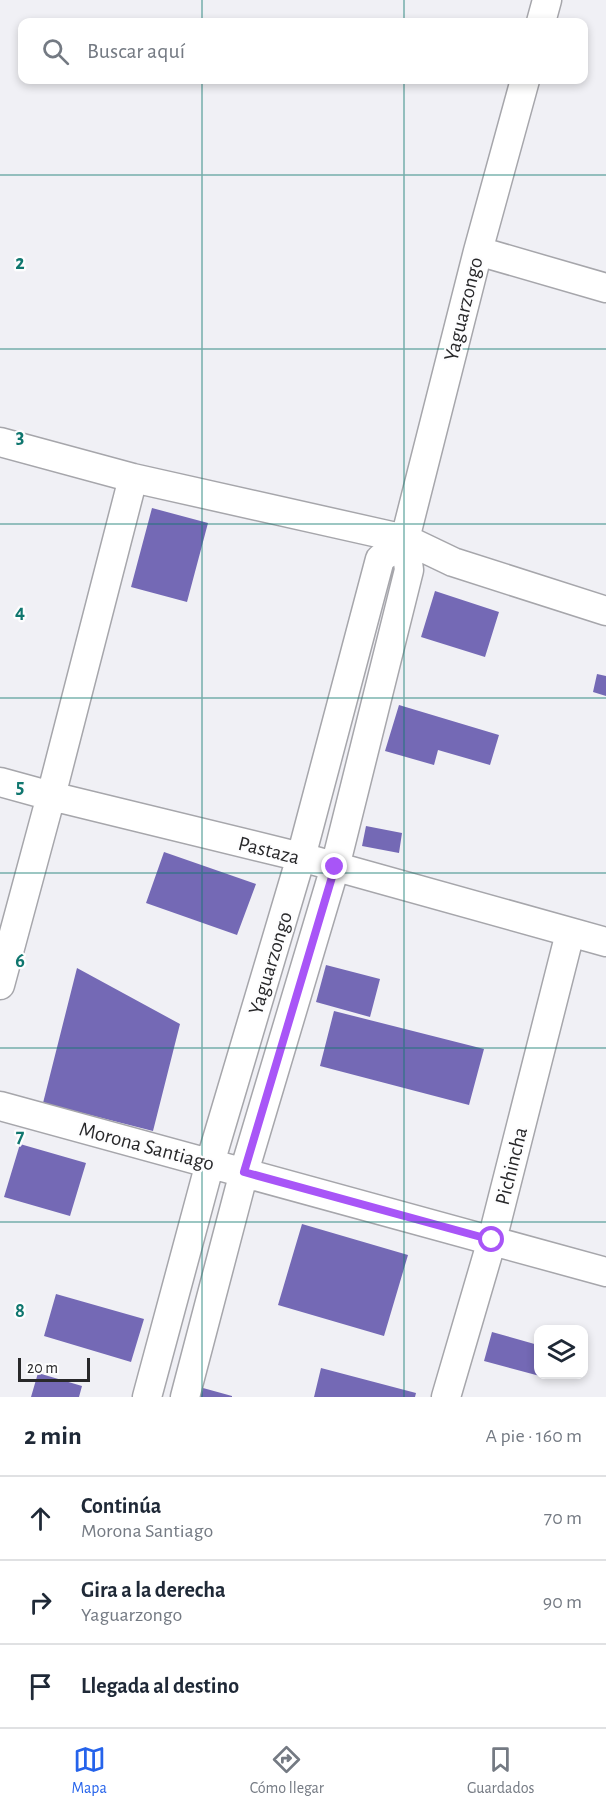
<!DOCTYPE html>
<html lang="es">
<meta charset="utf-8">
<style>
body{margin:0;font-family:"Alegreya Sans",sans-serif;background:#f6f6f7;color:#1f2937}
.controls{position:absolute;right:18px;bottom:18px;display:grid;overflow:hidden;border-radius:12px;box-shadow:0 3px 9px #0003}
.controls button{width:54px;height:54px;display:grid;place-items:center;padding:0;border:0;border-bottom:2px solid #e0e1e3;background:#fff;color:#1f2937;font:30px sans-serif}
.scale{position:absolute;left:18px;bottom:15px;width:72px;box-sizing:border-box;padding-left:6px;border:3px solid #28282a;border-top:0;font-size:16px;line-height:21px;white-space:nowrap;color:#28282a;-webkit-text-stroke:4px #fdfdfe;paint-order:stroke}
.stop{position:absolute;width:18px;height:18px;margin:-14px;border:4px solid #a855f7;border-radius:50%;background:#fff}
.stop.end{background:#a855f7;border-color:#fff;box-shadow:0 2px 6px #0008}
.list{margin:0;padding:0;list-style:none}
h2{display:flex;justify-content:space-between;align-items:center;height:78px;margin:0;padding:0 24px;font-size:26px}
h2 small{font-size:20px;font-weight:400;color:#747a83}
.list li{display:grid;grid-template-columns:39px 1fr auto;gap:18px;align-items:center;box-sizing:border-box;height:84px;padding:0 24px;border-top:2px solid #e0e1e3}
.list b{display:block;font-size:22px;white-space:nowrap}
.list p{margin:0;font-size:20px;white-space:nowrap;color:#747a83}
.list em{font-size:20px;font-style:normal;color:#747a83}
.icon{flex:none;width:33px;height:33px;fill:none;stroke:currentColor;stroke-width:2;stroke-linecap:round;stroke-linejoin:round}
.map{position:relative;flex:none;width:606px;height:1397px;overflow:hidden}
.search{position:absolute;background:#fff;box-shadow:0 3px 9px #0003;left:18px;right:18px;top:18px;height:66px;display:flex;align-items:center;gap:15px;box-sizing:border-box;padding:0 21px;border-radius:12px;color:#747a83;font-size:22px}
.sheet{height:330px;background:#fff}
nav{display:flex;justify-content:space-around;align-items:center;box-sizing:border-box;height:84px;border-top:2px solid #e0e1e3;background:#fff;font-size:16px;color:#747a83}
nav a{display:grid;justify-items:center;gap:3px}
nav .on{color:#2563eb}
.map>svg:first-child{display:block}
</style>
<div class="map">
<svg width="606" height="1397" viewBox="0 0 606 1397">
<rect width="100%" height="100%" fill="#f0f0f5"/>
<path fill="#7469b5" d="M152,508L208,523L187,602L131,587Z
M435,591L499,612L485,657L421,637Z
M597,674L606,676V696L593,692Z
M399,705L499,735L490,765L438,750L434,765L385,751Z
M366,826L402,833L399,853L362,846Z
M164,852L256,884L237,935L146,903Z
M326,965L380,979L370,1017L316,1002Z
M77,968L180,1024L153,1131L43,1103Z
M334,1011L484,1049L469,1105L320,1066Z
M20,1144L86,1163L70,1216L4,1197Z
M302,1224L408,1255L384,1336L278,1305Z
M56,1294L144,1319L131,1362L44,1336Z
M492,1332L538,1345V1374H552L551,1379L484,1361Z
M321,1368L416,1393L415,1397H314Z
M38,1373L82,1386L79,1397H31Z
M203,1388L232,1396V1397H200Z"/>
<g fill="none" stroke-linecap="round" stroke-linejoin="round">
<defs>
<path id="street" d="M541,22L547,0
M478,251L606,288
M0,442L133,478L405,539L453,562L606,611
M0,782L51,796L301,857L606,942
M0,985L51,796L133,478
M0,1106L606,1272
M147,1397L210,1163L301,857L380,559L405,539
M185,1397L244,1172L335,867L409,570L405,539L478,251L525,80
M446,1397L492,1240L570,933"/>
</defs>
<use href="#street" stroke="#a6a6ab" stroke-width="31"/>
<use href="#street" stroke="#fff" stroke-width="28"/>
</g>
<g fill="none" stroke-linecap="round" stroke-linejoin="round">
<path stroke="#a855f7" stroke-width="8" d="M335,867L244,1172L492,1240"/>
</g>
<path fill="none" stroke="#0f766e" stroke-width="1.5" stroke-opacity="0.55" d="M202,0V22M404,0V22M202,80V1397M404,80V1397M0,175H606M0,349H606M0,524H606M0,698H606M0,873H606M0,1048H606M0,1222H606"/>
<g text-anchor="middle" stroke-width="4.5" stroke-linejoin="round" paint-order="stroke">
<g font-size="21" fill="#28282a" stroke="#fdfdfe">
<text transform="translate(463 309) rotate(-76)" y="7">Yaguarzongo</text>
<text transform="translate(269 850) rotate(14)" y="7">Pastaza</text>
<text transform="translate(270 963) rotate(-73)" y="7">Yaguarzongo</text>
<text transform="translate(147 1146) rotate(15)" y="7">Morona Santiago</text>
<text transform="translate(511 1166) rotate(-76)" y="7">Pichincha</text>
</g>
</g>
<g font-size="20" text-anchor="middle" font-weight="bold" fill="#0f766e" stroke="#fdfdfe" stroke-width="4.5" stroke-linejoin="round" paint-order="stroke">
<text x="20" y="269">2</text>
<text x="20" y="443">3</text>
<text x="20" y="618">4</text>
<text x="20" y="793">5</text>
<text x="20" y="967">6</text>
<text x="20" y="1142">7</text>
<text x="20" y="1317">8</text>
</g>
</svg>
<div class="controls">
<button><svg class="icon" aria-label="layers" viewBox="0 0 24 24"><path d="M12 4l9 5-9 5-9-5zM3 14l9 5 9-5"/></svg></button>
</div>
<div class="scale">20 m</div>
<div class="stop" style="left:492px;top:1240px"></div>
<div class="stop end" style="left:335px;top:867px"></div>
<div class="search"><svg class="icon" aria-label="search" viewBox="0 0 24 24"><circle cx="10" cy="10" r="6"/><path d="M15 15l6 6"/></svg>Buscar aquí</div>
</div>
<section class="sheet">
<h2>2 min<small>A pie · 160 m</small></h2>
<ul class="list">
<li><svg class="icon" aria-label="ahead" viewBox="0 0 24 24"><path d="M12 20V5M6 11l6-6 6 6"/></svg><div><b>Continúa</b><p>Morona Santiago</p></div><em>70 m</em></li>
<li><svg class="icon" aria-label="right" viewBox="0 0 24 24"><path d="M7 20v-9h11M14 6l5 5-5 5"/></svg><div><b>Gira a la derecha</b><p>Yaguarzongo</p></div><em>90 m</em></li>
<li><svg class="icon" aria-label="arrive" viewBox="0 0 24 24"><path d="M6 21V4h12l-3 4 3 4H6"/></svg><div><b>Llegada al destino</b></div></li>
</ul>
</section>
<nav>
<a class="on"><svg class="icon" aria-label="map" viewBox="0 0 24 24"><path d="M3 6l6-2 6 2 6-2v14l-6 2-6-2-6 2zM9 4v14M15 6v14"/></svg>Mapa</a>
<a><svg class="icon" aria-label="directions" viewBox="0 0 24 24"><path d="M12 3l9 9-9 9-9-9zM9 14v-3h6M13 9l2 2-2 2"/></svg>Cómo llegar</a>
<a><svg class="icon" aria-label="saved" viewBox="0 0 24 24"><path d="M7 4h10v16l-5-4-5 4z"/></svg>Guardados</a>
</nav>
